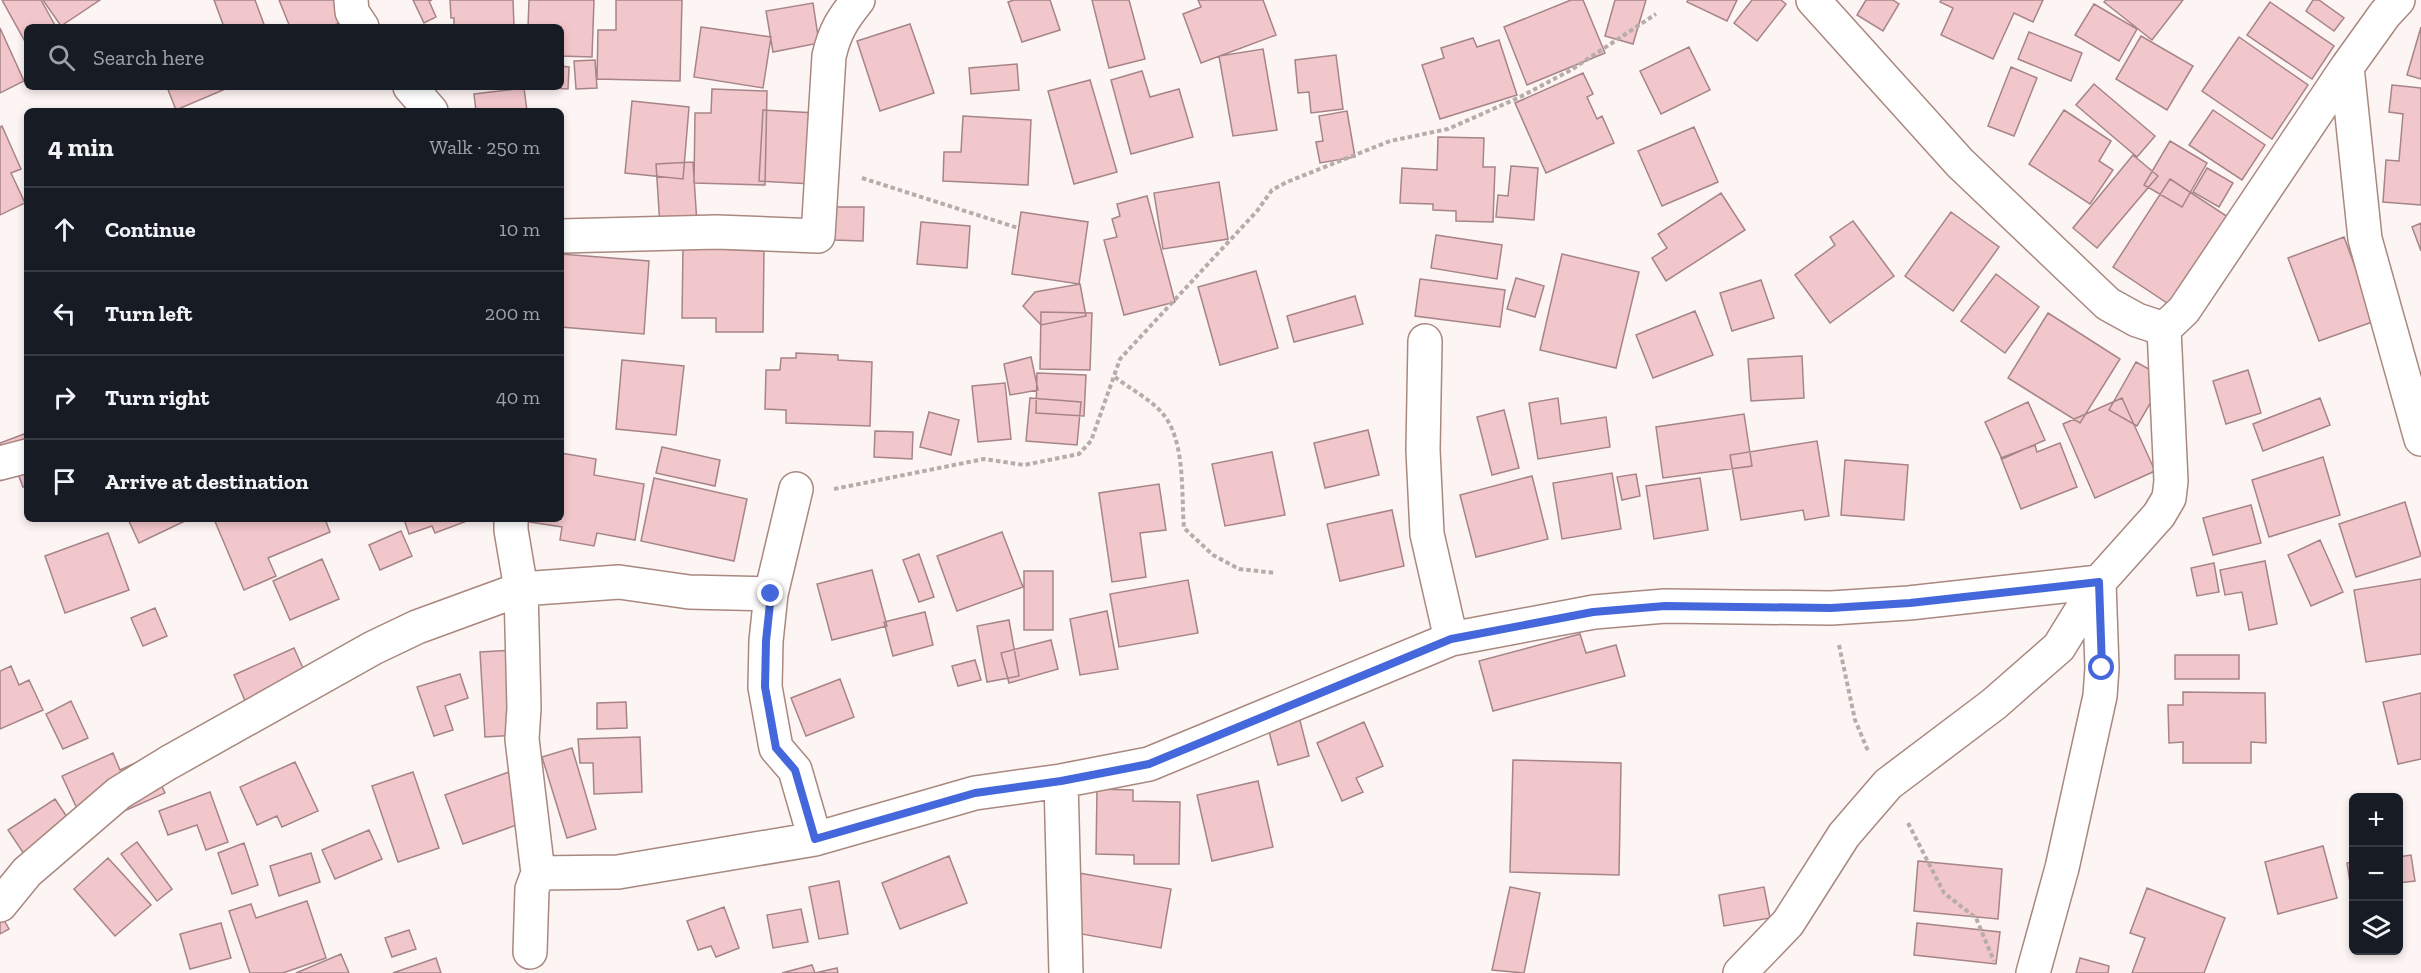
<!DOCTYPE html>
<meta charset="utf-8">
<style>
body{margin:0;font-family:"Zilla Slab",serif;background:#242831;color:#f1f3f6}
.controls{position:absolute;right:18px;bottom:18px;display:grid;overflow:hidden;border-radius:9px;box-shadow:0 3px 9px #0003}
.controls button{width:54px;height:54px;display:grid;place-items:center;padding:0;border:0;border-bottom:2px solid #363941;background:#171b24;color:#f1f3f6;font:30px sans-serif}
.stop{position:absolute;width:18px;height:18px;margin:-14px;border:4px solid #4468db;border-radius:50%;background:#fff}
.stop.end{background:#4468db;border-color:#fff;box-shadow:0 2px 6px #0008}
.list{margin:0;padding:0;list-style:none}
h2{display:flex;justify-content:space-between;align-items:center;height:78px;margin:0;padding:0 24px;font-size:26px}
h2 small{font-size:20px;font-weight:400;color:#9ea1a6}
.list li{display:grid;grid-template-columns:39px 1fr auto;gap:18px;align-items:center;box-sizing:border-box;height:84px;padding:0 24px;border-top:2px solid #363941}
.list b{display:block;font-size:22px;white-space:nowrap}
.list em{font-size:20px;font-style:normal;color:#9ea1a6}
.icon{flex:none;width:33px;height:33px;fill:none;stroke:currentColor;stroke-width:2;stroke-linecap:round;stroke-linejoin:round}
.map{position:relative;flex:none;width:2421px;height:973px;overflow:hidden}
.search{position:absolute;background:#171b24;box-shadow:0 3px 9px #0003;left:24px;top:24px;width:540px;height:66px;display:flex;align-items:center;gap:15px;box-sizing:border-box;padding:0 21px;border-radius:9px;color:#9ea1a6;font-size:22px}
.panel{position:absolute;background:#171b24;box-shadow:0 3px 9px #0003;left:24px;top:108px;width:540px;height:414px;border-radius:9px}
.map>svg:first-child{display:block}
</style>
<div class="map">
<svg width="2421" height="973" viewBox="0 0 2421 973">
<rect width="100%" height="100%" fill="#fdf5f3"/>
<path fill="#f2c7cb" stroke="#a68488" stroke-width="1.5" d="M2,0H41L56,27H27V45Z
M43,0H100L61,26Z
M214,0H255L265,27H224Z
M279,0H341L348,20L329,27H290Z
M413,0H432L429,1L436,17L424,23Z
M450,0H513L514,27H454V18H451Z
M529,0H594L592,57L561,56V27H528Z
M616,0H682L680,81L597,79L598,30H616Z
M1014,0H1050L1060,30L1022,42L1008,2Z
M1092,0H1129L1145,59L1109,68Z
M1198,0H1263L1276,35L1201,63L1183,14L1201,7Z
M1571,0H1583L1605,53L1527,85L1504,27Z
M1615,0H1646L1633,44L1605,36Z
M1688,0H1737L1727,21L1687,2Z
M1752,0H1781L1786,4L1757,41L1734,23Z
M1866,0H1893L1899,4L1883,31L1857,15Z
M1941,0H2043L2033,22L2014,13L1993,59L1941,35L1953,8L1940,2Z
M2106,0H2183L2152,40L2104,2Z
M2313,0H2319L2344,18L2334,31L2306,11Z
M2270,2L2334,46L2312,79L2247,35Z
M813,3L819,43L773,52L766,11Z
M2094,4L2137,29L2119,61L2075,35Z
M910,24L934,93L880,111L857,41Z
M701,27L771,37L763,88L694,77Z
M2421,27V79L2407,75Z
M0,28L24,81L0,93Z
M2029,32L2082,53L2071,81L2018,59Z
M2141,36L2193,66L2167,110L2116,79Z
M2239,37L2308,85L2272,139L2202,91Z
M1473,38L1477,47L1499,40L1517,95L1440,119L1422,65L1444,58L1441,48Z
M1689,47L1710,90L1661,114L1640,71Z
M1263,49L1277,130L1233,136L1219,56Z
M1336,55L1343,109L1311,113L1309,92L1298,93L1295,60Z
M595,60L597,88L576,89L574,61Z
M1017,64L1019,90L971,94L969,68Z
M561,66L569,67L568,89L531,87H561Z
M2011,67L2037,78L2014,136L1988,126Z
M1142,71L1150,97L1179,89L1193,137L1131,154L1111,80Z
M1583,73L1593,94L1587,97L1597,119L1602,116L1614,143L1546,173L1515,103Z
M1090,80L1117,172L1074,184L1048,91Z
M2094,84L2155,136L2137,157L2076,105Z
M2392,85L2421,88V205L2383,202L2386,160L2399,161L2403,114L2389,112Z
M167,87H230L176,110Z
M524,88L527,111H476L474,94Z
M712,89L767,91L765,185L694,183L695,113H711Z
M632,101L689,107L683,179L625,173Z
M763,110L816,113L812,184L759,181Z
M2064,110L2111,141L2099,161L2113,170L2090,204L2029,164Z
M2213,110L2265,145L2242,180L2189,145Z
M1347,111L1355,157L1320,163L1316,142L1323,141L1319,116Z
M963,116L1031,120L1028,185L943,181L944,152H961Z
M2,126L21,169L11,173L25,203L0,215V127Z
M1694,127L1718,182L1662,206L1638,151Z
M1438,137L1484,138L1483,167H1495L1493,222L1456,221V211L1433,210V204L1400,203L1402,168L1437,170Z
M2170,141L2207,163L2182,207L2144,185Z
M2133,155L2158,176L2097,248L2073,228Z
M693,162L697,224L660,226L656,164Z
M1511,166L1538,168L1534,220L1496,217L1498,195L1508,196Z
M2207,168L2233,183L2219,207L2193,192Z
M2170,179L2228,217L2170,305L2113,267Z
M1219,182L1228,239L1163,249L1154,193Z
M1721,193L1745,230L1666,281L1652,258L1667,248L1658,234Z
M1147,196L1175,302L1124,315L1104,240L1117,237L1112,219L1120,216L1117,204Z
M835,207H864L863,241L834,240Z
M1021,212L1088,222L1079,284L1012,274Z
M1951,212L1999,247L1953,311L1905,276Z
M1853,221L1894,276L1830,323L1795,275L1835,245L1830,237Z
M921,222L970,226L967,268L917,264Z
M2421,223V251L2412,227Z
M1436,235L1502,245L1497,279L1431,268Z
M2344,237L2375,321L2319,341L2288,258Z
M683,246L764,248L763,332H716V318H682Z
M561,254L649,261L644,334L561,327Z
M1562,254L1639,272L1616,368L1540,350Z
M1256,271L1278,348L1220,365L1198,287Z
M1996,274L2039,307L2005,353L1961,321Z
M1516,278L1544,286L1535,317L1507,309Z
M1420,279L1505,290L1500,327L1415,316Z
M1761,280L1774,318L1732,331L1720,293Z
M1080,284L1086,316L1041,325L1023,306L1035,292Z
M1355,296L1363,324L1294,342L1287,316Z
M1695,311L1713,355L1653,378L1636,335Z
M1041,312L1092,313L1090,370L1040,369Z
M2048,313L2120,359L2080,423L2008,378Z
M796,353L838,355V360L872,362L870,426L786,423V410L765,409L766,370H780L781,358H796Z
M1802,356L1804,398L1751,401L1748,359Z
M1031,357L1038,390L1010,395L1004,364Z
M622,360L684,366L676,435L616,429Z
M2136,362L2165,378L2137,426L2109,410Z
M2248,370L2261,413L2226,424L2213,381Z
M1037,373L1086,375L1084,416L1036,413Z
M1005,383L1011,439L978,442L972,386Z
M1030,398L1081,402L1077,445L1026,441Z
M1558,398L1561,424L1606,417L1610,447L1538,459L1529,403Z
M2122,398L2155,471L2095,498L2063,424Z
M2320,398L2330,425L2263,451L2253,424Z
M2028,402L2045,440L2002,459L1985,422Z
M1504,410L1519,468L1492,475L1477,417Z
M929,412L959,420L951,455L920,447Z
M1744,414L1752,466L1663,478L1656,427Z
M1368,430L1379,475L1325,488L1314,443Z
M875,431L913,432L912,459L874,457Z
M24,434L27,440V486L23,487L18,474L0,481V443Z
M1817,441L1829,516L1805,520L1803,510L1741,520L1730,455Z
M2060,443L2077,487L2021,509L2001,458L2035,445L2037,452Z
M662,447L720,460L715,486L656,473Z
M1272,452L1285,515L1225,526L1212,464Z
M561,453L596,459L594,475L644,484L635,540L597,533L594,546L560,540L562,527L530,522V519H561Z
M2323,457L2340,515L2269,537L2252,480Z
M1845,460L1908,465L1904,520L1841,515Z
M1612,473L1621,529L1562,539L1553,483Z
M1636,474L1640,496L1622,500L1617,477Z
M1532,476L1548,539L1476,557L1460,495Z
M654,478L747,499L734,561L641,541Z
M1700,478L1708,530L1654,539L1646,486Z
M1159,484L1166,530L1140,533L1146,577L1112,582L1099,493Z
M2405,502L2421,556L2356,577L2339,524Z
M2251,505L2261,543L2213,555L2203,518Z
M1392,510L1404,566L1340,581L1327,524Z
M128,519H189L139,543Z
M214,519H325L330,532L268,558L276,576L244,590Z
M404,519H472L435,533L432,526L409,534Z
M401,531L412,556L380,570L369,545Z
M1002,532L1023,587L957,611L937,556Z
M108,533L129,590L65,613L45,556Z
M2320,540L2343,592L2311,606L2288,555Z
M919,554L934,597L919,602L903,560Z
M322,559L339,599L290,620L273,581Z
M2265,561L2277,624L2249,630L2242,592L2225,595L2220,570Z
M2214,563L2219,592L2197,596L2191,568Z
M872,570L887,626L832,640L817,584Z
M1024,571H1053V630H1024Z
M2421,579V654L2366,662L2354,590Z
M1188,580L1198,633L1119,647L1110,594Z
M155,608L167,636L143,646L131,618Z
M1107,611L1118,669L1080,675L1070,619Z
M925,612L933,645L893,656L884,622Z
M1009,620L1019,676L987,682L977,626Z
M1580,634L1586,653L1616,645L1625,676L1493,711L1479,661Z
M1051,640L1058,669L1009,683L1001,653Z
M294,648L307,677L246,703L234,675Z
M513,650L517,735L485,737L480,652Z
M2175,655H2239V679H2175Z
M975,660L981,680L958,686L952,666Z
M11,666L19,685L29,680L43,710L0,729V671Z
M460,674L468,698L445,706L453,730L434,736L417,687Z
M840,679L854,717L806,736L791,698Z
M2183,692L2265,693L2266,743L2251,742V763H2183V742L2169,743L2168,705H2183Z
M2421,693V759L2398,764L2383,702Z
M71,701L88,738L63,749L46,714Z
M626,702L627,728L597,729V703Z
M1297,709L1309,756L1278,765L1265,717Z
M1364,722L1383,766L1356,778L1363,792L1342,801L1317,743Z
M640,737L642,792L594,794L593,763H580L578,739Z
M572,748L596,829L567,838L542,757Z
M113,753L120,770L148,757L165,793L86,828L62,776Z
M1513,760L1621,763L1619,875L1510,872Z
M295,762L318,811L282,827L277,816L257,825L240,787Z
M413,772L439,848L398,862L372,786Z
M509,772L528,821L463,844L445,795Z
M1258,781L1273,847L1212,861L1197,795Z
M1097,789L1133,790V801L1180,802L1179,864H1134V855L1096,854Z
M210,792L228,842L206,850L197,825L168,835L159,811Z
M55,799L83,841L36,872L8,830Z
M369,830L382,859L335,879L322,850Z
M137,842L172,889L157,901L121,854Z
M244,843L258,885L232,894L218,853Z
M2323,846L2337,898L2278,914L2265,862Z
M311,853L320,882L279,896L270,866Z
M2411,855L2415,881L2398,883V857Z
M949,856L967,903L900,929L882,883Z
M108,858L151,905L115,936L74,889Z
M1918,861L2002,869L1998,919L1914,911Z
M2354,862V889H2351L2347,863Z
M1079,873L1171,889L1161,948L1070,932Z
M839,881L848,934L819,939L809,887Z
M1510,887L1540,893L1524,973L1492,970Z
M1764,887L1770,918L1724,926L1719,895Z
M2147,888L2225,918L2204,973H2132L2145,938L2130,933Z
M307,901L326,958L283,973H250L229,911L251,904L256,918Z
M724,907L739,948L716,957L711,946L698,950L687,921Z
M801,909L808,942L773,948L767,915Z
M0,913L9,929L0,934Z
M221,923L231,958L190,969L180,934Z
M1917,923L2000,932L1996,964L1914,955Z
M409,930L416,949L392,957L385,938Z
M341,954L349,973H296Z
M436,958L441,973H393Z
M2080,958L2109,966L2108,973H2076Z
M812,965L815,973L837,968L838,973H782Z"/>
<g fill="none" stroke-linecap="round" stroke-linejoin="round">
<defs>
<path id="street" d="M351,0L352,12L362,27
M1813,0L1960,163L2108,304L2137,320L2164,329L2184,310L2347,67
M2398,0L2385,14L2347,67L2365,239L2421,439
M410,87L431,111
M561,236L717,232L818,236L829,56C835,31 842,20 858,0
M1425,341L1423,450L1427,534L1451,639
M0,463L27,456
M796,489L771,594L766,641L765,687L776,748L795,770L815,839L975,793L1061,781L1149,764L1451,639L1594,612L1665,606L1831,608L1909,603L2099,582L2159,515L2169,498L2171,481L2164,329
M511,519V530L521,589L524,708L522,739L538,873L532,889L530,952
M1061,781L1066,973
M538,873L618,872L815,839
M0,905L27,872L119,793L168,763L373,648L417,627L521,589L619,582L689,592L771,594
M1740,973L1788,923L1844,835L1888,784L1994,704L2059,647L2099,582
M2033,973L2062,868L2100,696L2102,668L2099,582"/>
</defs>
<use href="#street" stroke="#a8887f" stroke-width="36"/>
<path stroke="#b7acaa" stroke-width="4" stroke-dasharray="4.5 3" stroke-linecap="butt" d="M862,178L1018,228
M1115,377C1130,389 1152,400 1163,414C1186,442 1181,494 1184,528L1213,555L1239,569L1276,573
M834,489L984,459L1024,465L1079,454L1091,441L1120,359L1257,211L1272,190L1287,182L1390,141L1448,129L1518,98L1571,70L1656,14
M1839,645L1855,720L1868,751
M1908,823L1944,893L1976,918L1994,961"/>
<use href="#street" stroke="#fff" stroke-width="33"/>
</g>
<g fill="none" stroke-linecap="round" stroke-linejoin="round">
<path stroke="#4468db" stroke-width="8" d="M771,594L766,641L765,687L776,748L795,770L815,839L975,793L1061,781L1149,764L1451,639L1593,612L1665,606L1831,608L1910,603L2099,582L2102,668"/>
</g>
</svg>
<div class="controls">
<button>+</button>
<button>−</button>
<button><svg class="icon" aria-label="layers" viewBox="0 0 24 24"><path d="M12 4l9 5-9 5-9-5zM3 14l9 5 9-5"/></svg></button>
</div>
<div class="stop" style="left:2102px;top:668px"></div>
<div class="stop end" style="left:771px;top:594px"></div>
<div class="search"><svg class="icon" aria-label="search" viewBox="0 0 24 24"><circle cx="10" cy="10" r="6"/><path d="M15 15l6 6"/></svg>Search here</div>
<section class="panel">
<h2>4 min<small>Walk · 250 m</small></h2>
<ul class="list">
<li><svg class="icon" aria-label="ahead" viewBox="0 0 24 24"><path d="M12 20V5M6 11l6-6 6 6"/></svg><div><b>Continue</b></div><em>10 m</em></li>
<li><svg class="icon" aria-label="left" viewBox="0 0 24 24"><path d="M17 20v-9H6M10 6l-5 5 5 5"/></svg><div><b>Turn left</b></div><em>200 m</em></li>
<li><svg class="icon" aria-label="right" viewBox="0 0 24 24"><path d="M7 20v-9h11M14 6l5 5-5 5"/></svg><div><b>Turn right</b></div><em>40 m</em></li>
<li><svg class="icon" aria-label="arrive" viewBox="0 0 24 24"><path d="M6 21V4h12l-3 4 3 4H6"/></svg><div><b>Arrive at destination</b></div></li>
</ul>
</section>
</div>
